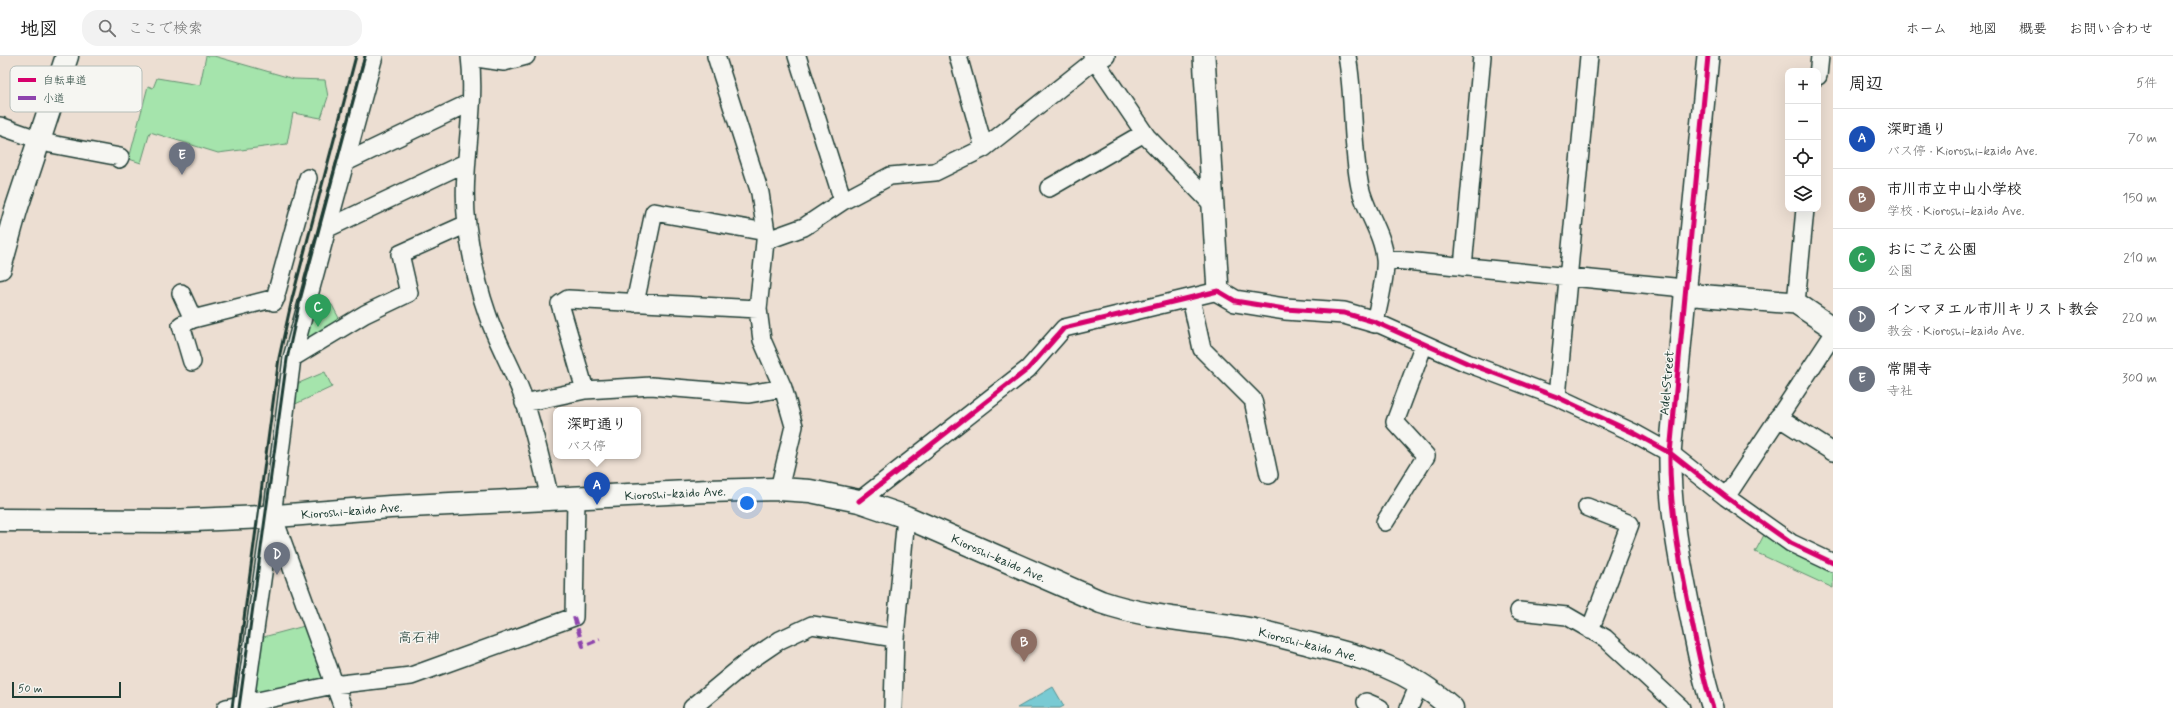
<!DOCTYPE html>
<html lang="ja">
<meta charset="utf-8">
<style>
body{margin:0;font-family:Mynerve,"Klee One",sans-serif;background:#f2f2f2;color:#222}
.controls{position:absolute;right:12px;top:12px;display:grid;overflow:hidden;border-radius:8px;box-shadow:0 4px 16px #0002}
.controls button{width:36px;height:36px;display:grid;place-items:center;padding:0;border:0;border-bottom:1px solid #e0e0e0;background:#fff;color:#222;font:20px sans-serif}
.scale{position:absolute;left:12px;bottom:10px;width:109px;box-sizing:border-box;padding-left:4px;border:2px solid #1f3d34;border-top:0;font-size:11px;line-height:14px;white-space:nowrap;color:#1f3d34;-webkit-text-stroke:3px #f6f6f2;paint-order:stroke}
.you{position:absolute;left:747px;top:447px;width:14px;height:14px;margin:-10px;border:3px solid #fff;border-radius:50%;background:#1a73e8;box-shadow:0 0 0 6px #1a73e833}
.badge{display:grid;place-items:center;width:26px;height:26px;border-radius:50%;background:#c8321e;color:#fff;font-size:13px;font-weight:700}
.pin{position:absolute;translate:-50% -33px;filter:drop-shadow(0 1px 2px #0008)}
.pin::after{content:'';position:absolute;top:21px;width:14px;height:12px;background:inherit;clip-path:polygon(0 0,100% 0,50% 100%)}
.popup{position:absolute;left:553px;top:351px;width:88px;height:52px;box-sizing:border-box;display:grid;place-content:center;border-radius:8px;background:#fff;filter:drop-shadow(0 1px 3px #0005);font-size:13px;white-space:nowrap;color:#767676}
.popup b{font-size:15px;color:#222}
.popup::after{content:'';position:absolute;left:50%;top:100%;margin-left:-8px;border:8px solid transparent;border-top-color:#fff}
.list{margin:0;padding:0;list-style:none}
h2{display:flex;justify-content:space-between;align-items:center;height:52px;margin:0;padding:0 16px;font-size:17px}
h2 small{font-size:13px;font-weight:400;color:#767676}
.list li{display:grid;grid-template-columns:26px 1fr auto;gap:12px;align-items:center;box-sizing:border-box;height:60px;padding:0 16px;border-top:1px solid #e0e0e0}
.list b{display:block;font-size:15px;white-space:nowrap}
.list p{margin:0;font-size:13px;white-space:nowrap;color:#767676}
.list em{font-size:13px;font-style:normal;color:#767676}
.icon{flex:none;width:22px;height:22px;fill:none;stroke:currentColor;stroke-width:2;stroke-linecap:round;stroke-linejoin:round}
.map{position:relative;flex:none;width:1833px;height:652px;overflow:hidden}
header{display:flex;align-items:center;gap:24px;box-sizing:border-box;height:56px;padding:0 20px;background:#fff;border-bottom:1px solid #e0e0e0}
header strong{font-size:19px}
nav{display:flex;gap:22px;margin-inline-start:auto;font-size:14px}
.search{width:280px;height:36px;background:#f2f2f2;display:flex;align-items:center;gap:10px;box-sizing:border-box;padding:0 14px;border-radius:16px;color:#767676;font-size:15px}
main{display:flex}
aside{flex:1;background:#fff}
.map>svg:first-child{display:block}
</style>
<header>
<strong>地図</strong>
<div class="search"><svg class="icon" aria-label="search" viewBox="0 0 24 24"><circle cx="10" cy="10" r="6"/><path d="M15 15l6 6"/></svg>ここで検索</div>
<nav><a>ホーム</a><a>地図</a><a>概要</a><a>お問い合わせ</a></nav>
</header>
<main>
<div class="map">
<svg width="1833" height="652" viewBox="0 0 1833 652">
<rect width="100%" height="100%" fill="#ecded2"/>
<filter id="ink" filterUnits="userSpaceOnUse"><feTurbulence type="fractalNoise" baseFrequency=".025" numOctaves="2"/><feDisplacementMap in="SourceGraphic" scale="8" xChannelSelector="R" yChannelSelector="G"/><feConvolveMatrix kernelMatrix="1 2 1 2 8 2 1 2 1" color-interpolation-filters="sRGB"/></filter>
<g filter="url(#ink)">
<path fill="#a5e4ac" stroke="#629070" d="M206,0H214L294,23L325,24L328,41L321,62L293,57L287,88L218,97L150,76L141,107L129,103L148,30L153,32L157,22L200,29Z
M315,245L332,249L340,264L310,282L306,279Z
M325,316L332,331L289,351L292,330Z
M1764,479L1833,510V532L1755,496Z
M308,569L325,619L323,626L250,639L256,583Z"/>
<path fill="#79cad3" stroke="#559293" d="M1053,631L1064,650L1060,652H1017Z"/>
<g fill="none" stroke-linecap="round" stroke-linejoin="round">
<defs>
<path id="minor" d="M470,0C477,56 460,112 467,169C471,199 477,229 487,257C496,285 512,311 522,338C534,372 542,408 550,443
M716,0L760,137L766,176L758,253L762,284L783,332L794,370L779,433
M797,0L843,145
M958,0L984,92
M1092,0L1147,81L1213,149
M1347,0C1355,43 1351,88 1360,131C1365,155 1383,177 1385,203C1387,216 1378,251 1375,266L1467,307L1557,341L1634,377L1670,397L1726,441L1791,487L1833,507
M470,1L504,6L526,0
M1818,20L1820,0
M0,70L51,88L120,101L119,103
M346,106L471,46
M1049,132L1144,77
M328,172L465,107
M765,185L804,171L843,145L890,120L935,116L984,92L1095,4L1106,0
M1385,203L1674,231L1685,235
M1463,211L1482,0
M181,237L193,263
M1191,243L1202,293L1253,344L1269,419
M274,246L308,122
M635,247L654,156L766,176
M1796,247L1805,153
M292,302L365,258L409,237L400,198L467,168
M192,306L181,269L193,263L276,242
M585,334L560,248L568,243L758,253
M1557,341L1589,0
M524,347L585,334L651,330L749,338L783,332
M1778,361L1833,396
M1726,441L1833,279
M859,445L1028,313L1064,272L1218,235
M1587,451L1630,468L1590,574
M277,459V471L343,652
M272,460L292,302L374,0
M1385,466L1426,400L1395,366L1424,288
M1519,555L1567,560L1605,582L1681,652
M1366,646L1380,652
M226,652L333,629L411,620L574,561L576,442
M244,652L271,460
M692,652L746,607L780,584L812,569L895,582
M893,652L895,582L906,461
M1409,652L1420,626"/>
<path id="tertiary" d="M1204,0L1218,235L1235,245L1285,253L1344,257L1375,266
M1708,0L1670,397C1669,454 1681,511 1692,566C1698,595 1703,624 1713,652
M1685,235L1695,239L1796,247L1833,272"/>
<g id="primary">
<path id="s1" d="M0,464L170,465L264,461L390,451L708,435L779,433L810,435L859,445L906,461L1101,546C1145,561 1191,564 1236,571C1261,574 1285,582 1310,588C1367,602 1407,612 1452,652"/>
</g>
<path id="trunk" d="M0,212L16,154L67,0"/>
</defs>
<use href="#minor" stroke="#1f3d34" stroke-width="20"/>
<use href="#tertiary" stroke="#1f3d34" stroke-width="24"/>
<use href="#primary" stroke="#1f3d34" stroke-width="25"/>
<use href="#trunk" stroke="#1f3d34" stroke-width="25"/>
<use href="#minor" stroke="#f6f6f2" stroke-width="17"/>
<use href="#tertiary" stroke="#f6f6f2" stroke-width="21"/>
<use href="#primary" stroke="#f6f6f2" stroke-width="22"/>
<use href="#trunk" stroke="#f6f6f2" stroke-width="22"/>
<path stroke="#1f3d34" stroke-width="3" d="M232,652L279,302L292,243L356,0
M239,652L287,303L300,244L365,0"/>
<path stroke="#8e44ad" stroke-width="4" stroke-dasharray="8 4" stroke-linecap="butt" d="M574,561L583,590L600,583"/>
<defs>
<path id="cycleway" d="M1708,0L1670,397C1669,454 1681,511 1692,566C1698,595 1703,624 1713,652
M859,445L1028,313L1064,272L1218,235L1235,245L1285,253L1344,257L1375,266L1467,307L1557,341L1634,377L1670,397L1726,441L1791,487L1833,507"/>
</defs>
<use href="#cycleway" stroke="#f6f6f2" stroke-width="8"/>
<use href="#cycleway" stroke="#d6006c" stroke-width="5"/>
</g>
</g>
<g text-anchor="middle" stroke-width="3" stroke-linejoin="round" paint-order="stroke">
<g font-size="13" fill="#1f3d34" stroke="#f6f6f2">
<text transform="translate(1666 327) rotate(-85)" y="5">Adel Street</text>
<text dy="5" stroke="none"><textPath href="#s1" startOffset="676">Kioroshi-kaido Ave.</textPath></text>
<text dy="5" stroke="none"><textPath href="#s1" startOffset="352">Kioroshi-kaido Ave.</textPath></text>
<text dy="5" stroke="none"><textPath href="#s1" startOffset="1012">Kioroshi-kaido Ave.</textPath></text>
<text dy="5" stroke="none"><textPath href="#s1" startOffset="1335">Kioroshi-kaido Ave.</textPath></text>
</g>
<g font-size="14" fill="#1f3d34" stroke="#f6f6f2">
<text x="419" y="586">高石神</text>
</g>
</g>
<rect x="10" y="10" width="132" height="46" rx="6" fill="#f6f6f2" stroke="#b6beb9" stroke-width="1"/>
<rect x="18" y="22" width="18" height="4" fill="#d6006c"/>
<rect x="18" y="40" width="18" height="4" fill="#8e44ad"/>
<g font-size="11" fill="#1f3d34">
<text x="43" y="28">自転車道</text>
<text x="43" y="46">小道</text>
</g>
</svg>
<div class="controls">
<button>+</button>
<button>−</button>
<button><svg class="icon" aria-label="locate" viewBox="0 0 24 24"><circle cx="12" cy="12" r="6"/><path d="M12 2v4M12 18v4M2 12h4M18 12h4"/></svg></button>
<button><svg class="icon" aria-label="layers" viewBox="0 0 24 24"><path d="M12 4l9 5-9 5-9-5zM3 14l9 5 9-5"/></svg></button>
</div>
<div class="scale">50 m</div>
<div class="you"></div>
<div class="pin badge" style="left:597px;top:449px;background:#1a4fb4">A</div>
<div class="popup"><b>深町通り</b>バス停</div>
<div class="pin badge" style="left:1024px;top:606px;background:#8d6e63">B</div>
<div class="pin badge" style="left:318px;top:271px;background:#2e9e5b">C</div>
<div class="pin badge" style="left:277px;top:519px;background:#6b7280">D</div>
<div class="pin badge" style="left:182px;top:119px;background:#6b7280">E</div>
</div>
<aside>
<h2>周辺<small>5件</small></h2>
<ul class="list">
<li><span class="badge" style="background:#1a4fb4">A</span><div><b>深町通り</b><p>バス停 · Kioroshi-kaido Ave.</p></div><em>70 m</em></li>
<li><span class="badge" style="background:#8d6e63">B</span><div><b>市川市立中山小学校</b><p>学校 · Kioroshi-kaido Ave.</p></div><em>150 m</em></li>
<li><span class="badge" style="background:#2e9e5b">C</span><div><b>おにごえ公園</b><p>公園</p></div><em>210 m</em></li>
<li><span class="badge" style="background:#6b7280">D</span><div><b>インマヌエル市川キリスト教会</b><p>教会 · Kioroshi-kaido Ave.</p></div><em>220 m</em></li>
<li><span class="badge" style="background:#6b7280">E</span><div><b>常開寺</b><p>寺社</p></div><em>300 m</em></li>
</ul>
</aside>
</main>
